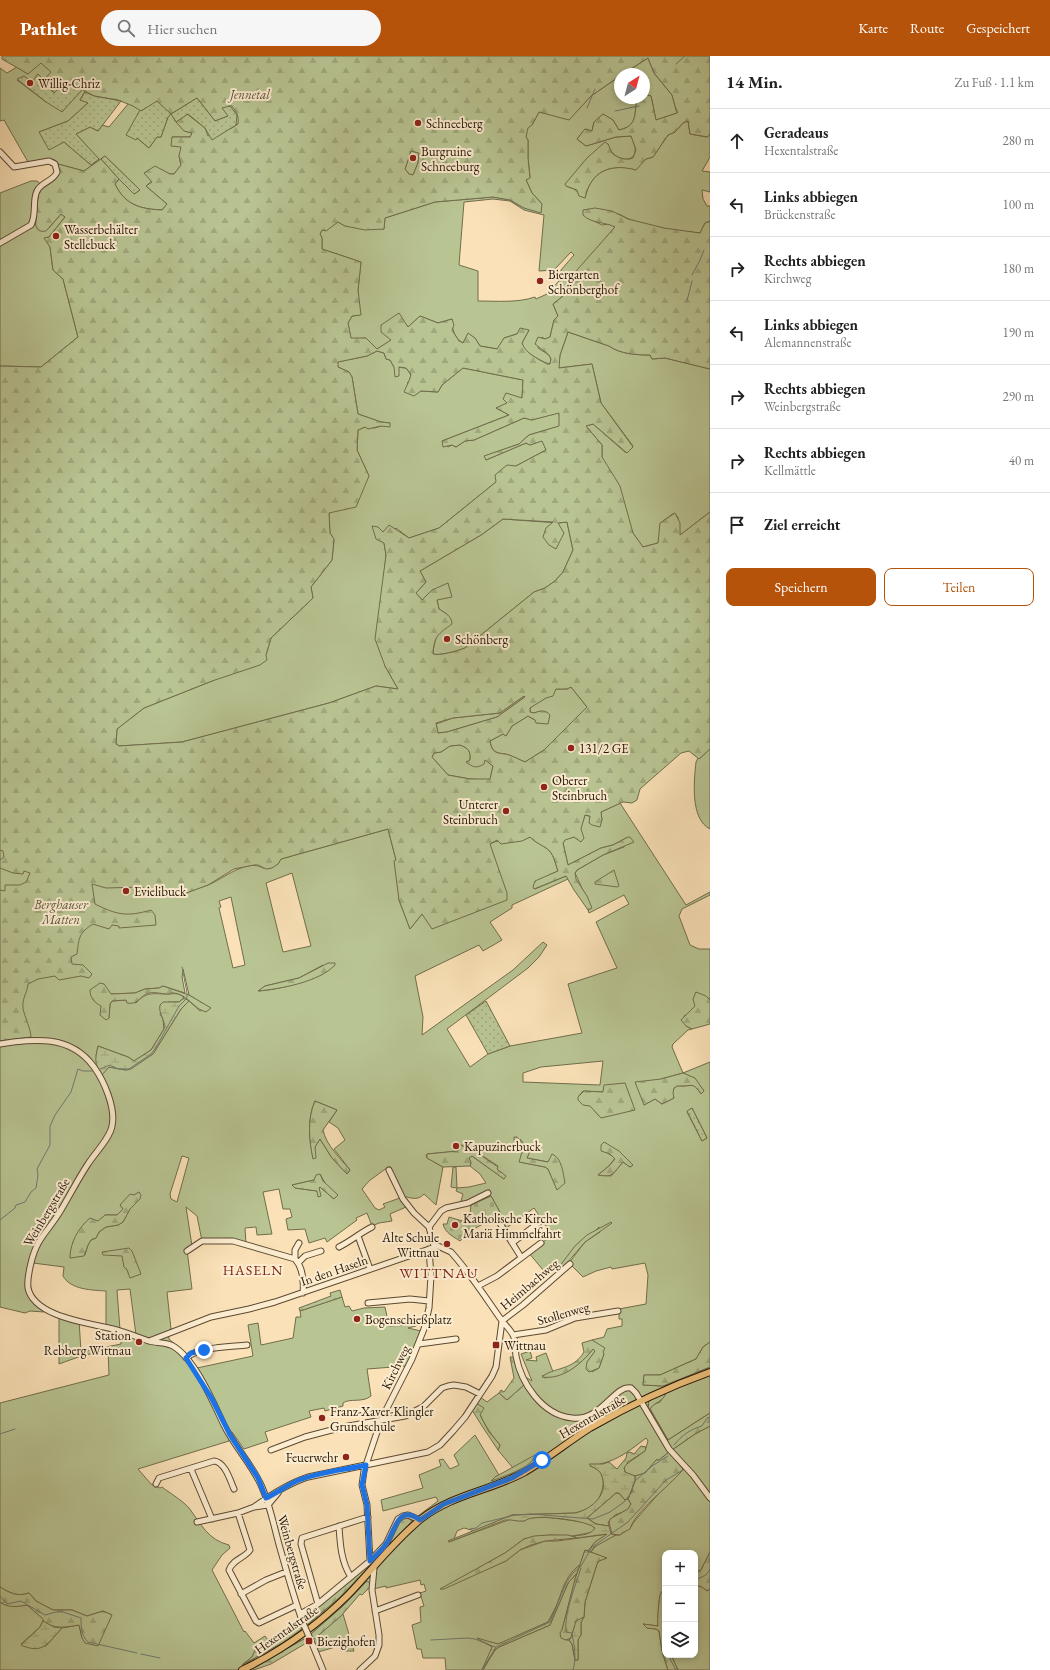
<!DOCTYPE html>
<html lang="de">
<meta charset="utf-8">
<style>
body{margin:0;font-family:"EB Garamond",serif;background:#f6f6f6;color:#222}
.controls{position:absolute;right:12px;bottom:12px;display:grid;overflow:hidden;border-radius:8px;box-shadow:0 2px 6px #0003}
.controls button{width:36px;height:36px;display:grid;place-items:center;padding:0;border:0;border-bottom:1px solid #e0e0e0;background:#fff;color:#222;font:20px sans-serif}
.compass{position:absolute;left:614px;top:12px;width:36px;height:36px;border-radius:50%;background:#fff;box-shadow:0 2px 6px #0003;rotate:36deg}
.stop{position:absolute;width:12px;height:12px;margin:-9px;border:3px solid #1a73e8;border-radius:50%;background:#fff}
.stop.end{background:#1a73e8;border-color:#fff;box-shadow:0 1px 4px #0008}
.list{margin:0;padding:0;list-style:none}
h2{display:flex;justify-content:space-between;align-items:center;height:52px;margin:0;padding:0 16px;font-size:17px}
h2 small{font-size:13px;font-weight:400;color:#767676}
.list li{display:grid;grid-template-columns:26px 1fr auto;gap:12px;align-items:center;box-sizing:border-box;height:64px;padding:0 16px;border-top:1px solid #e0e0e0}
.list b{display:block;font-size:15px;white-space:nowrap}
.list p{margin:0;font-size:13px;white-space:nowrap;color:#767676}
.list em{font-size:13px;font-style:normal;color:#767676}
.actions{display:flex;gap:8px;padding:12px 16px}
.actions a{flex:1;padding:9px 0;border:1px solid #b45309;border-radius:8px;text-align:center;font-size:14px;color:#b45309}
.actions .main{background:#b45309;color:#fff}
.icon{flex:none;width:22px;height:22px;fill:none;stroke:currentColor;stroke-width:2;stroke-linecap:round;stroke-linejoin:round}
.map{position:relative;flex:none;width:710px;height:1614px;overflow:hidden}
header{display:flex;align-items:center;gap:24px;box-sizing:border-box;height:56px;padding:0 20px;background:#b45309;color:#fff}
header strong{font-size:19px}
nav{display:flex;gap:22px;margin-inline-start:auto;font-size:14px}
.search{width:280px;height:36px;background:#f6f6f6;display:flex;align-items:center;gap:10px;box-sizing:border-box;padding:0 14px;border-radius:22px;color:#767676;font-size:15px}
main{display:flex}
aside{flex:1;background:#fff}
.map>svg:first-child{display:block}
</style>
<header>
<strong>Pathlet</strong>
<div class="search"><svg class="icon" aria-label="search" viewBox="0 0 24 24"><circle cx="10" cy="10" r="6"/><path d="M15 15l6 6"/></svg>Hier suchen</div>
<nav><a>Karte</a><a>Route</a><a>Gespeichert</a></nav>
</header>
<main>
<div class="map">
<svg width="710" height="1614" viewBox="0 0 710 1614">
<defs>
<pattern id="forest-firs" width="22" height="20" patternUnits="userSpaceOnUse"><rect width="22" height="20" fill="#b9c493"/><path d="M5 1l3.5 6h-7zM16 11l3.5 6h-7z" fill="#9fa87d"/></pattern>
<pattern id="wetland-marsh" width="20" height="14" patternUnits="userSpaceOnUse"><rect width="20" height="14" fill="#b9c493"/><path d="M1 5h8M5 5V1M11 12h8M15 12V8" fill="none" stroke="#9fa87d"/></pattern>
<pattern id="cemetery-stones" width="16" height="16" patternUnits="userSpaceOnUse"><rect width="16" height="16" fill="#b9c493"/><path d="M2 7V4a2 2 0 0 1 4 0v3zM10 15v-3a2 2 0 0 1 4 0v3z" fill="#9fa87d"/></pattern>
<pattern id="garden-dots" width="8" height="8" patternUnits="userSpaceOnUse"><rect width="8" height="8" fill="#b9c493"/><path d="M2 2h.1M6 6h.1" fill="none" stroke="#9fa87d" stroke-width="1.8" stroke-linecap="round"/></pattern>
</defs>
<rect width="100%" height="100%" fill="#fae1b7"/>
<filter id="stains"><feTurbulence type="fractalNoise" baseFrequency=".005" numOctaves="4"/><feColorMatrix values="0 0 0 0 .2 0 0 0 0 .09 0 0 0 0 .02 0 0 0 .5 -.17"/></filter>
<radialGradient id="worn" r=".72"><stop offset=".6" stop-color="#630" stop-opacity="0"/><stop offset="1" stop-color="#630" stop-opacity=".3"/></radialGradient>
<path fill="#b9c493" stroke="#706d4c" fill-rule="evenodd" d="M265,0L289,44L237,69L174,64L185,75L192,77L190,81H172L182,91L179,100L181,109L174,118H170L163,115L146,130L167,148L162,154C140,153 125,149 115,128L119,123L134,138L140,134L105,100L84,115L58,108L55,104L50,103L28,106L4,64L0,65V12L7,17L17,11L28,18L14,5ZM38,18L44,24L49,19L46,46L17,24L32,26ZM85,35L121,44L128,48L109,71L102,69L98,75L90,71L76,78L98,103L91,109L64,86L39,76L68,65L89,46L80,44ZM148,45L168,61L161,81H157L149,92L137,82Z
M648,2L654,17L672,39L677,57L656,64L651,40L644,38V18H623Z
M620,20V42H639L637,44C634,58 638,70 619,74L613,64L603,58L594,66L592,75L585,73L577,83L586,90L616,81L631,80C647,111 612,108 608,88L566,130L574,133L585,142C591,114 610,108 636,113L646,103L653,101L668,79L675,76L683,67L688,65L690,78L707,81L710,77V101L702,115L710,116V136L702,134L703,143L707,150H710V165L705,167L700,177C674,174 642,172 619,158L590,163L602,169L609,168L615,171L565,233L562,241L553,248L558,260L554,264L550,281L545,283L542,281L538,292L549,299L551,303L550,308C546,308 531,299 527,296C524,294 523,290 522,287L529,274L504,282L498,293L480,290L475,282L468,278L463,287C454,282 452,273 452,263L438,267L420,260L408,271L398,258L392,284L377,293L366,282L351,283L348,267L352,260L360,259L358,234L361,206L322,193V182L320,178L322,174L338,166L345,170L384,173L385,162L435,146L493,141L510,144L524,152L542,148L532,137L526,124L530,121L528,102V84L526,81L527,71L532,69L539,56L569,63L591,40ZM493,143L510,145L524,154L544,159L539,215L554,214L571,196L574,199L561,214V223L547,238L536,243L535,241C518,247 496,245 478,245V215L459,209L464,146Z
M411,95L419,97L418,107L413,119L409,118L405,113Z
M31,125H37L44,131L40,135L35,166L37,172L43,175L48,173L61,158L65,161L49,181L45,182L50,191L53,214L63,223L78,281L41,311L0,310V137Z
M568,276L609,290C620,298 637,299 650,299L652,303L665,302L710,313V456L680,479L678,461L674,457L663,465L658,487L643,491L633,477L602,401V389L586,370L593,368L626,397L633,390L601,347L592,308L558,312L560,299Z
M377,295L384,297L386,303L390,304L394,311L406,312L411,319L410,324L407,327L419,335L438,336L442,329L463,312L523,324L522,342L496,352L509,359L442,385L448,391L452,389L456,391L465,385L474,384L524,362L532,364L559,356L560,370L529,379L519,388L485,400L486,404L526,387L530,389L543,384L546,394L516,410L439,472L409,482L396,472L384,487L386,499L383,529L385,610L398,633L376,630L329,647L182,686L119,690L116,688L117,673L144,652L212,625L266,599L271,582L313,542L311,531L332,504L334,484L330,477L329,457L369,420L357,394L358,374L365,371L375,372L390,367L381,366L358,358L352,321L349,316L338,311L337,306L367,300Z
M503,463L558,467L567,466L573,494L563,516L555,525L545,532L534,536L465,592C457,595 440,600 433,598C434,583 440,571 447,558L439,553L437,544L432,534L422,544L416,537L426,526L420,515L481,479Z
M571,631L587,651L544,694L525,706C520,704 514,701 509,699C500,696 493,700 490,685L503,678L506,680L512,670L528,660L535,664L541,655L534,657L530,656V652C538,644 549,643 555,633H567Z
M524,640L525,641L497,661L447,676L438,677L436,668L453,662L500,657Z
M460,689C468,692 471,695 470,704L484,706L485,703L493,710L490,724L470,723L448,719L432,701L434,697L441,696L450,690Z
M710,693V773C690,763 694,725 696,706L698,702L699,703Z
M620,747L686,849L710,836V839L682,853L679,860L690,889L699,893H710V944L709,942L695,950L688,958L684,960L686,970L692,973L688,974L673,988L672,991L683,1017L710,1006V1286L703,1291L696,1303L660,1319H644L643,1329L663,1330L710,1311V1357L668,1384L650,1353L652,1349L660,1346L666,1337L649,1345L648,1349L672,1394L695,1378L710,1370V1496L701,1514L695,1516V1497H665V1531C664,1533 662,1535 661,1537C659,1539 657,1567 658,1570L643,1568L647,1572L656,1573L659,1575L662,1595L668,1614H483L495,1594L499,1591L550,1569L568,1527L577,1517L562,1574L566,1584H569L572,1588L575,1604H578V1584L581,1579V1566L584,1561L585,1546L597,1508L599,1505L606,1502L591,1496C596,1488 610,1478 620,1479L631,1471L633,1467L659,1437L678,1419L683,1413L669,1396L659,1404H656C649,1416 638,1425 625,1416L624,1410L645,1395L648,1385L646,1382C625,1398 616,1406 590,1410C592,1411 596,1412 598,1414C608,1422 602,1442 593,1449C588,1454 582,1455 575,1457L512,1459L475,1475L464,1472L457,1475L454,1483L448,1485L449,1486L511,1463L524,1465L529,1462L546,1461L583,1466L591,1469L595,1472L593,1476L573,1480L549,1479L524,1483L505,1497L441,1533L506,1505L520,1494L545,1485H557L608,1478L595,1486L588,1495L585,1494L580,1509L576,1512L548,1566L504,1586L498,1588L490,1586L492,1593L482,1614H446L445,1602H423L421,1593H417L412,1569L421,1566L420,1551L424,1550L420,1537L426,1535L424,1528L421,1529L420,1524L386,1532V1530L373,1533L367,1525L343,1550L311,1578L307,1569L339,1542L379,1501L389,1486L392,1487L414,1463L438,1445L436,1441L383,1455L381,1444L423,1432L419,1419L441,1410L439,1404L443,1403L450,1413L459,1409L454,1399L475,1379L499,1419L495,1421L492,1425L520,1408L513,1412L498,1394L500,1389C489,1376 481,1364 476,1347L480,1341L487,1346L499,1337L507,1344L524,1329L519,1319L514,1301L518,1300L524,1320L532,1325L521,1298L530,1295L532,1302L526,1304L537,1305L536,1301L546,1297L553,1316L542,1320L545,1322C566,1318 580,1310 593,1293L596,1295L587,1306L592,1316L599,1312L604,1298L602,1296L603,1293L592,1284L604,1281L607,1273L622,1270V1263H619V1253L646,1248L648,1219L645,1207L612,1213L611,1211L596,1215L583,1221L569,1207L585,1186L600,1176L599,1171L562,1209L559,1211L554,1205L543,1214L529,1197L552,1179L534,1152L505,1173L497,1161L501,1158L491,1140L471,1149L461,1145L463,1138L456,1135L457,1132L451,1131L453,1111H456L457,1132L469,1131L486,1127L480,1118L470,1110L471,1107L469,1102L472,1100L504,1123L497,1113L498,1110C485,1102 472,1091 457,1088L458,1095L427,1098L426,1100L427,1102L443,1111L436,1149L424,1138C418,1145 411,1142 403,1140L388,1111L369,1125L362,1133L375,1152L379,1154L385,1151L383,1148L400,1142L406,1151L390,1158L392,1165L379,1167L372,1170L367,1157L356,1162L357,1164L327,1186L325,1182L309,1187L305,1173L288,1174L286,1163L292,1161L290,1153H283L279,1133L263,1136L272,1178L257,1179L256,1171L245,1172L246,1188L202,1185L197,1160L186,1151L192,1190L187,1194L192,1233L167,1236L171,1273L168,1275L169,1283L190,1301L197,1312L253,1300L248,1269L258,1267L261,1289L293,1282L296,1261H301L300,1255L342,1241L345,1251L349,1250L352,1255L364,1252L385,1251L389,1270L417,1269L416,1270L408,1272L421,1275L407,1310L367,1313L371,1340C363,1347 349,1342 343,1347V1350L325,1355L324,1352L309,1355L311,1361L265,1376L268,1385L244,1393L232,1376L228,1378L230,1383L229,1385L138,1413L151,1428L160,1432L162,1431C171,1438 182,1444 189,1452C201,1468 208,1484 229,1489L230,1492L222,1499L212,1514L244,1576L245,1575L254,1587L265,1580L268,1584L257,1590L252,1601L242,1609L282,1587L302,1573L306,1582L253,1612L254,1614H0V1546C7,1551 18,1550 27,1549L44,1563L40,1571L21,1588L33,1591L46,1590L62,1572L79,1569L82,1582L112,1559L103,1555L87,1560L72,1554H53L36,1545L29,1537C17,1541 10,1537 0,1531V1347L109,1319L108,1294L81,1300L59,1308V1258L79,1264L81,1296L121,1288V1277L136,1279L130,1233L117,1234L120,1274L106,1269V1235C92,1234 71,1234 63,1220L64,1211L33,1207C29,1230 27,1236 46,1251L44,1256L30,1255L25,1257L0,1251V777L181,839C190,835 199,832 208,829C223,823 247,802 263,812L278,808L281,803L388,773L396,804L399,844L410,873L422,858L490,788C504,780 513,790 530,781C537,787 540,788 546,792C554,797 555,807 558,815L549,819L535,833L566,820L568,823L512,849V852L490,866L502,884L483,895L479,889L415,920L423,961L422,979L513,914L543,886L547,889L539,901L528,912L447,973L470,1011L488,998L510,990L582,977L568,928L617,912L596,866L629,848L624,839L589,857L588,854L591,852L575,817L577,814L603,799L624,791L628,781L613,789L601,792L568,809L563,787L565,783L574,781L581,785L580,773L585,759L602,764L601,756ZM292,817L311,890L283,896L266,827ZM231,841L245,909L233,912L219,852L221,851L219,845ZM323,909V918C302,927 281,933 259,935L265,930L299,922ZM183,913L189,939L210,952L200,955L189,945L181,953L153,998L126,1014L109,1011L106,1014L96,1000L98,990L128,1001L134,1005L151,994L164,973L163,963L160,958L168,946H179L184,942C179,936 175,938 168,938C153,938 147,935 136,947L126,944L112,945L110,948L109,962L103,961L111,938L135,937L145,933L159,932L163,930L185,937L182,921ZM603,1005L600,1029L523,1026V1017L541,1011ZM683,1017L695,1023L704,1035L701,1037C694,1028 694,1029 684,1030C679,1030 678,1029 674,1032L672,1037L674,1042L662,1048L655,1043L644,1049L661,1023ZM583,1035L603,1036L599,1060L590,1049L578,1041ZM315,1045L337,1054L329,1066L338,1072L345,1084L334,1093L350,1114L347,1118L332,1102L320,1083L315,1091L313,1102C309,1084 307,1062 315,1045ZM692,1052L707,1082L702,1085L687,1056ZM520,1083L529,1095L527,1102L548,1106L557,1133L548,1113L545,1111L520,1106L522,1096ZM606,1096L633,1109L630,1111L623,1106L611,1120L598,1119L609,1110L615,1102ZM182,1100L189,1102L177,1146L171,1143L170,1138ZM320,1118L334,1143L320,1131L317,1135L295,1132L292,1129L314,1124ZM139,1136L123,1166L118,1169L106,1171L99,1176L96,1182L91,1184L88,1189L85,1199L74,1200L98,1166L105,1159H117L123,1153L120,1149Z
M616,1437H619L625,1444L628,1443L631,1448L628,1454L615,1459L608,1466L609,1470L596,1468L587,1462Z
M700,1530L708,1535L710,1532V1614H678L671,1599H695V1531Z
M343,1558L354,1595H341L339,1590L318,1596L313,1584Z"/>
<path fill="url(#forest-firs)" stroke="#706d4c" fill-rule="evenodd" d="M2,0H710V77L708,81L690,78L688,65L683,67L675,76L668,79L653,101L646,103L636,114C610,107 591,115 585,142L579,140L577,134L566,130L565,128L587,102L605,86L608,88L612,97C617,102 627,105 633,102L636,94L631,80L616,81L586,90L577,83L585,73L592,75L594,66L603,58L613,64L619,74C638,70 634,58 637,43L644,42V38L651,40L656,64L677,57L672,39L654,17L648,2L623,18H620V20L591,40L569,64L539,56L532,69L528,72L526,81L528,84V102L530,122L526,124L532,137L542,148L541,157L524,152L510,144L493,141L435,146L385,162L384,173L365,174L345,170L338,166L326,175L322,174L320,178L322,182V193L361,206L358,234L361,259L352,260L348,267L351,282H366L377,293L391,284L381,276V269L399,257L408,271L420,260L438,267L452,263L454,269L452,274L459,285L463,287L468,277L475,282L480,290L497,293L504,282L517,278L520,272L529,274L522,287C525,297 538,303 547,308H550L551,303L549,299L535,288L538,281L545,283L550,281L554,264L558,260L553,248L562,241L577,214L615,171C606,166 592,168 583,159V154L595,152L612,155L628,163L664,172L700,177L705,167L710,165V313L665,302L652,303L650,299C637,299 620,298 609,290L568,276L560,299L559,312L592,308L601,347L633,391L627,397L593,368L586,370L602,389V401L620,430L633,477L643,491L658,487L660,467L675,457L680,467V479L710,456V693L699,703L689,695L681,697L640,733L637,744L632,747L623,746L601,756L602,764L600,771L592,769L589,767L590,760L585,759L581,773L584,782L581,786L574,781L565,784L563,787L568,809L601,792L613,789L628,781H630L634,786L603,799L577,814L575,817L576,823L587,840L592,852L588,854L574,834L566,820L534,833L533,831L535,825L558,815C555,807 554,797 546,792C540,788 536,787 530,781L522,785L501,788L497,784L490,788L507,837V844L432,873L422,858L410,873L399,844L394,805L396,804L388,773L281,803L278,808L272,812L266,813L258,809H254L234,813L208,829L181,839L160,841L142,831L106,832L92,828L95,848C117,859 127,861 151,854L155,859L156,869L119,872V870L112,869L109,873L93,868C79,877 79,881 77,898L71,901L72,908L83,909L92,918L89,922L81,920L59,924L55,920L38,923L28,928C27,938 22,941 23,953C25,961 31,974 31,981L0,985V834L5,835V829H20L26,826L30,817L24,815L23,818L13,817L0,812V804L4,801L3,795L0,794V310L41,311L78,281L63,223L53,214L50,191L44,182L49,181L65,161L61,158L46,175C42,176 37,175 36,170C35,167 38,139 39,136C47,123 60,131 58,108L84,115L101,103L119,123L115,128C125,149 140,153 162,154L167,148L146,130L152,126L144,117L155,110L170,118H174L181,109L179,100L181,91L171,90L172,81H190L192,77L184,75L176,66L187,58L205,72L208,80L232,72L238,68C239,60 237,57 232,50H228V60L215,65L197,42L171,58L146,52L141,55L133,50L118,44L94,40L67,25L55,37L42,26L51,16L41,7L28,18L2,3ZM411,95L419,97L418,107L413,119L409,118L405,113ZM377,295L384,297L386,303L390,304L394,311L395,321L399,320V311L406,312L411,318C410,325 406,330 404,336L414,340L421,335L438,336L442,329L463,312L523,324L522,342L506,337L503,343L507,347L496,352L509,359L442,385L443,391L452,389L456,391L465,385L474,384L524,362L532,364L559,357V370L529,379L519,388L484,400L486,404L526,387L530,389L542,385L546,394L516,410L507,409L495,419L496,426L439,472L409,482L389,469L383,476L378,471L372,470L376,483L384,487L386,499L375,583L385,610L398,633L376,630L329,647L182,686L119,690L116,688L117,673L144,652L212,625L260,609L267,604L266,599L271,582L313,542L311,531L332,504L334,483L330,477L329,457L356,451L369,420L357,394L358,374L365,371L368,373L381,370L390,371V367L381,366L358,358L352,321L349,316L338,311V306L367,300ZM503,463L553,466L546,472L543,481L549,489L556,493L564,477L558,467L567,466L573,494L563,516L555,525L545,532L534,536L465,592C457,595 440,600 433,598C434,580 438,578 452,568C452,560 445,557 439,553L437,544L452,541L448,527L432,534L422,544L416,537L426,526L420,515L481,479ZM571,631L587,651L544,694L525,706C520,704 515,701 509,699C500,696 492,700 490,685L503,678L506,680L512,670L528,660L535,664L536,667L548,668L550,659C545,653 540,655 534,657L530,656V652L546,642L553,640L556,633H567ZM524,640L525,641L497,661L447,676L438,677L436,667L453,662L500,657ZM460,689C468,692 471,695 470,704L466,706C473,711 476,713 484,708L485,704L493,710L490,723H470L448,719L432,701L434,697L441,696L450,690Z
M614,814L619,830L617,831L595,828V826Z
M328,907H335V909C319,926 280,933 258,935L265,930L299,922Z
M100,927L104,928L111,938L135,937L145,933L159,932L163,930L189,939L211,952L206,956C194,953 187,938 174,937C172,936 170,938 168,938C161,938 153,935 146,938C139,942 137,949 127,947L126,944L112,945L110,948L109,962L106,964L100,959L101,950C94,946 90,942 90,934Z
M696,936L706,940L710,944V968L692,973L686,970L681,964L695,950L693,943Z
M683,1017L695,1022L704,1035L701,1038C694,1028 694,1029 684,1030C679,1030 678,1029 674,1032L673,1037L674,1042L662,1048L655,1043L644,1049L635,1026L661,1023Z
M625,1027L635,1054L601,1062L590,1050L583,1049L578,1044V1041L584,1035L603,1036L604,1029Z
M315,1045L337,1054L323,1074C326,1089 341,1103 350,1114L347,1118L332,1102L320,1083L315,1091L316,1102L313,1103C309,1084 307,1063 315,1045Z
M514,1081H517L530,1095L527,1102L548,1106L552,1098C562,1102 563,1117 565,1127L557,1134L548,1113L545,1111L519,1106L522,1096L514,1085Z
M604,1086L619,1095L633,1109L630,1111L623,1106C613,1117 614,1122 598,1119L609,1110L615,1103L610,1098L601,1095V1089Z
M457,1088L473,1094L498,1111L497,1113L506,1120L504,1123L472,1100L469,1102L471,1107L470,1110L443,1111L427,1102V1098L458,1095Z
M320,1118L323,1125L338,1139L334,1143L320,1131L319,1132L321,1140L318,1141L317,1135L295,1132L292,1129L314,1124L316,1119Z
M139,1136L141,1139L140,1143L130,1153L123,1166L118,1169L106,1171L99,1176L96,1182L91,1184L88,1189L84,1200L70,1202C70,1187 78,1172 90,1162L98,1165L105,1159H117L123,1153L120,1149L130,1138L134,1139Z
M611,1166L612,1167L585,1186L561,1214L559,1211L575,1190L587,1179Z
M129,1192L132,1195L141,1218L130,1222L127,1214L124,1211L122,1200L103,1199L102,1196Z
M340,1234L342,1241L300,1255L299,1252L331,1240L330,1237Z
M592,1284L605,1292L603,1296L604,1298L599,1312L589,1316L586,1313L587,1306L595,1295L593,1293C581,1308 563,1324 542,1321C553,1311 573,1315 584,1296L582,1287Z
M710,1286V1311L663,1330L643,1329L644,1319H660L696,1303L703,1291Z
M510,1301H514L519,1319L524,1329L507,1344L499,1337L501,1334L504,1336L514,1322Z
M666,1336C664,1346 654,1346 650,1353L668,1384L710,1357V1370L695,1378L672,1394C665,1383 645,1357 649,1345Z
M476,1347L484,1352L480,1359L489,1376L500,1389L498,1394L482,1370L472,1354Z
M669,1396L683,1413L681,1416C670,1429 634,1457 630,1473L622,1477L620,1479L611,1478C612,1473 608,1469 610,1463L628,1453L631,1448L628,1443L635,1425V1420L645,1417L656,1404H659Z
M535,1399C534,1411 502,1421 491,1425L495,1421Z
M406,1461L412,1465L391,1487L389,1486L400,1464Z
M549,1479H568L577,1482L545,1485L531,1489L520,1494L506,1505L444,1533H440L505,1497L524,1483L534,1480Z
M585,1494L607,1502L599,1505L597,1508L585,1546L584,1561L575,1569L571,1582L566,1584L561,1582L560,1577L562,1574L575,1523Z
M710,1496V1532L708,1535L700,1530L695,1531V1516L701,1514Z
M379,1500V1501L339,1542L307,1569L304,1563Z
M367,1525L371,1528V1530L362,1539L360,1538L341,1560L313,1584L311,1578L343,1550Z
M0,1531C10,1537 17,1541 29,1537L36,1545L53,1554H72L87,1560L103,1555L112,1559L98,1590L85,1587L82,1582L79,1569C66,1571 54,1574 43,1565V1563L27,1549C17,1551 8,1552 0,1546Z
M665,1531V1599H671L678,1614H668L662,1595L659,1575L656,1573L647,1572L643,1568L658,1570C657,1566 659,1539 661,1537C662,1535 664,1533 665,1531Z
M299,1565L302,1573L282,1587L242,1609L252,1601L257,1590Z
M306,1582L308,1586L271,1608L254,1614L252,1612Z"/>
<path fill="url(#wetland-marsh)" stroke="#706d4c" d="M184,942L189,945L181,953L153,998L131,1013L126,1014L109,1011L102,1019C94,1008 95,1003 98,990L128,1001L134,1005L151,994L164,973C166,964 158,958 160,949L163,946H179Z
M641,1390L646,1391L645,1395L628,1406L624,1412L625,1416L635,1420V1425L628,1443L625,1444L619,1437H616L587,1462L596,1468L609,1470L611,1478L616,1479L594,1491L591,1496L588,1495L595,1486L607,1478L577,1482L573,1480C581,1479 591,1479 595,1472C586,1464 545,1460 533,1462C529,1462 527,1464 524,1465C517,1466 512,1463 505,1464L449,1486L448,1485L512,1459L575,1457C593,1453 610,1437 601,1418C599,1413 592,1412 589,1408H603L609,1406L617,1413L626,1402L627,1397L630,1396L634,1398Z
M580,1509L577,1517L568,1527L550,1569L499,1591L495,1594L482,1614L492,1591L478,1583L477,1582L498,1588L548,1566C561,1549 560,1522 580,1509Z
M584,1561L581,1566V1579L578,1584V1604H575L572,1588L569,1584L571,1582L576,1565Z
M43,1565L54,1571L62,1572C48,1587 43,1599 21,1589L40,1571Z"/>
<path fill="url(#cemetery-stones)" stroke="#706d4c" d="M491,1140L501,1158L472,1174L460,1185C454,1181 445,1177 443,1168H447L449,1161L469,1167L471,1149Z"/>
<path fill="url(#garden-dots)" stroke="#706d4c" d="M38,18L44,24L43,26L54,37L67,24L82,34L62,56L46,46L17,23L24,20L32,26Z
M85,36L94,40L121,45L98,75L90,71L76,78L99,103L91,109L64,86L49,94L39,76L68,65L88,47L80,44Z
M197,42L215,65L228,60L222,52L230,50L237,59L236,69L212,84L205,72L188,58L176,66L171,58L168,61L161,81H157L149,92L137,82L136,84L126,79L140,54L141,55L157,45L171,58Z
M105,100L140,134L134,138L119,123L101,103Z
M486,945L510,990L488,998L466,959Z
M692,1052L707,1082L702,1085L687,1055Z"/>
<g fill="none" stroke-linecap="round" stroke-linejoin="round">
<path stroke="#6f7a70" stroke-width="1" d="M676,8L685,0
M587,52L595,33
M615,55L639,50
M692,219L700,204L704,194
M687,245L692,225
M100,1013L110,1009L118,1013H129L151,998L155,993L179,950L187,942V937L182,911
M0,1164L15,1152L16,1149L25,1146L31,1136L36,1132L38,1119L37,1113L50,1089V1070L55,1059L71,1036L78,1013L83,1015H92
M0,1378L15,1373
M674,1389C682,1379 691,1373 702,1370L707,1362L710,1361
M470,1473L476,1472L482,1467L515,1459L531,1458L593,1463L610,1456L624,1446L632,1436L633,1429L635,1425L652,1410L668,1400
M695,1524L706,1519L710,1513
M0,1540L7,1548L21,1545L45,1559L60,1555L81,1562C81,1571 81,1579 88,1586L137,1597
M431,1584L468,1582L475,1583L495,1591
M141,1598L160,1602
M670,1599V1603L676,1614
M482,1614L496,1591L550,1566L566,1527L573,1517L581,1510L592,1491L628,1466L666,1424L683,1414
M573,1614C577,1601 574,1590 572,1577L566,1576C564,1557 575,1531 581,1512"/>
<defs>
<path id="minor" d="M0,96L14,111L49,105L55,108L57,116C54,125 41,126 37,135C32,145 37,158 31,169L0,187
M0,988C35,983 70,978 94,1011C104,1025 116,1052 112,1070C110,1082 95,1097 88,1108C78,1123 70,1139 61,1154C48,1176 37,1181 31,1207C29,1215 27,1224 28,1232C34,1261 89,1267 113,1273C125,1276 137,1281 149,1285C156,1287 166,1286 173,1290C195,1303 213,1346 224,1369C234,1390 251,1407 261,1429C270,1448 274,1471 280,1492C287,1517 294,1542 303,1567
M389,1114L403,1143L414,1157L429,1171L434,1190
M496,1161L521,1201
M429,1171L441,1155L446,1152L468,1147L488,1137
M358,1180L370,1213
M512,1187L541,1165
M339,1191C351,1185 360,1177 372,1171
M187,1195L202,1185H233L295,1203C303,1212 304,1226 303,1237
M295,1203V1194L299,1187
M298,1207L305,1200L321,1195
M478,1230L497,1220L541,1187
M368,1247L410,1243L429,1245
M502,1265L523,1249L570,1208
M513,1279L546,1274L575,1262L618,1255
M149,1285L211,1261L249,1253L275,1246L438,1190L451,1196L457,1203C473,1222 486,1242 500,1262C504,1268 510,1273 513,1279C516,1284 515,1294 516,1300C521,1327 542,1359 572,1362C601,1366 615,1328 631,1332L636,1337L669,1393L693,1419L710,1442
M419,1288L456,1283
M186,1302C198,1291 230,1291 247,1289
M271,1394L305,1381L343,1371L405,1360L423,1351L442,1332L448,1330L454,1329L466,1331L480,1338
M191,1413L212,1463
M156,1428L159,1422L214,1405C225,1406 230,1424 234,1433
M254,1451C269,1440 290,1427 308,1421L428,1396L440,1389L453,1375L465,1361L492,1320L496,1311L502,1265
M238,1457L250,1494C245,1502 233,1503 229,1514L256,1565L259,1567L297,1549
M197,1466L238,1457L254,1451L268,1449L278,1437
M339,1470C340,1487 341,1506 351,1521
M370,1505L367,1449L362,1429L364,1415L381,1364L412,1303L424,1273L429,1252L431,1220L429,1193
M241,1538L266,1524L286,1516
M318,1548L301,1488L302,1482L368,1461
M375,1555L418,1539
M300,1558L318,1548L370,1505L386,1488L398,1463L403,1460L408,1459L420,1464
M311,1585L323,1614
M360,1614L375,1600L379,1589V1579L372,1534L374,1512"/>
<path id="major" d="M242,1614C281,1595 317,1570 348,1539C372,1514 394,1485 421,1463C453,1438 490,1435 525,1416C547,1403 568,1386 590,1372C628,1350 668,1331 710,1316"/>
</defs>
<use href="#minor" stroke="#5b4932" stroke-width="7"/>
<use href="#major" stroke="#261606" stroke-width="8"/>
<use href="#minor" stroke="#fcecd0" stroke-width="5"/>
<use href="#major" stroke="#edc07c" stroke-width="6"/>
<defs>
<path id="minor-bridge" d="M303,1567L311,1585"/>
</defs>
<use href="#minor-bridge" stroke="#5b4932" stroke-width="7" stroke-linecap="butt"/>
<use href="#minor-bridge" stroke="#fcecd0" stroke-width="5"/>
</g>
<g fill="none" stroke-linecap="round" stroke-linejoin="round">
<path stroke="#1a73e8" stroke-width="5" d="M204,1294L191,1297L186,1302L212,1343L230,1379L258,1422L266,1442C277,1437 287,1429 299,1424C320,1416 344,1414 366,1409L362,1429L367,1449L370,1505C377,1498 385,1492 389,1483C396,1470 400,1449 420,1464L444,1448L512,1422L542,1404"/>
</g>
<g fill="#8f2418" stroke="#fcecd0" stroke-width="1.5">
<circle cx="30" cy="27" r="4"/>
<circle cx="418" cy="67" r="4"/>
<circle cx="413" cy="102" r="4"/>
<circle cx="56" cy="180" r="4"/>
<circle cx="540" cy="225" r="4"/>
<circle cx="447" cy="583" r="4"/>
<circle cx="571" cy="692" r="4"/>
<circle cx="544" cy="731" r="4"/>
<circle cx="506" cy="755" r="4"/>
<circle cx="126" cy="835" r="4"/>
<circle cx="456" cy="1090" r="4"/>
<circle cx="455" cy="1169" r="4"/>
<circle cx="447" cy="1188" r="4"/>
<circle cx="357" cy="1263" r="4"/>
<circle cx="139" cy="1286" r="4"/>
<rect x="492" y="1285" width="8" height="8" rx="2"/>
<circle cx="322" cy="1362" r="4"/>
<circle cx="346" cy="1401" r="4"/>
<rect x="305" y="1581" width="8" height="8" rx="2"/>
</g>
<g text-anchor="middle" stroke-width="4" stroke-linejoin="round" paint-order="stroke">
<g font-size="13" fill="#261606" stroke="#fcecd0" text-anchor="start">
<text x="38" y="32">Willig-Chriz</text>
<text x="426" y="72">Schneeberg</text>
<text x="421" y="100">Burgruine<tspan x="421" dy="15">Schneeburg</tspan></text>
<text x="64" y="178">Wasserbehälter<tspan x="64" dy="15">Stellebuck</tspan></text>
<text x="548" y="223">Biergarten<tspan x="548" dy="15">Schönberghof</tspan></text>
<text x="455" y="588">Schönberg</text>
<text x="579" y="697">131/2 GE</text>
<text x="552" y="729">Oberer<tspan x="552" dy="15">Steinbruch</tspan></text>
<text x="498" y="753" text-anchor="end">Unterer<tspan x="498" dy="15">Steinbruch</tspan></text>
<text x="134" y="840">Evielibuck</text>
<text x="464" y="1095">Kapuzinerbuck</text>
<text x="463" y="1167">Katholische Kirche<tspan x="463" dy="15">Mariä Himmelfahrt</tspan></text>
<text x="439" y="1186" text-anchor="end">Alte Schule<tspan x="439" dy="15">Wittnau</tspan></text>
<text x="365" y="1268">Bogenschießplatz</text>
<text x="131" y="1284" text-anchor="end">Station<tspan x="131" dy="15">Rebberg Wittnau</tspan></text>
<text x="504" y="1294">Wittnau</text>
<text x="330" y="1360">Franz-Xaver-Klingler<tspan x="330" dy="15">Grundschule</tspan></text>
<text x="338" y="1406" text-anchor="end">Feuerwehr</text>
<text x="317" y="1590">Biezighofen</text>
</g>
<g font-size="13" font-style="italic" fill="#595337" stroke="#fcecd0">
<text x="250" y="43">Jennetal</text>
<text x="61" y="853">Berghauser<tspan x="61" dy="15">Matten</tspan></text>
</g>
<g font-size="13" fill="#261606" stroke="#fcecd0">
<text transform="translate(46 1156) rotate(-59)" y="5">Weinbergstraße</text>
<text transform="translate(334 1214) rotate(-19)" y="5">In den Haseln</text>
<text transform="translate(529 1228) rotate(-40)" y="5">Heimbachweg</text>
<text transform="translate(563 1257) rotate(-16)" y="5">Stollenweg</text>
<text transform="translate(395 1311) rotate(-64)" y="5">Kirchweg</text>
<text transform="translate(592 1360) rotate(-30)" y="5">Hexentalstraße</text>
<text transform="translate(293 1496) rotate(74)" y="5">Weinbergstraße</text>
<text transform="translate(286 1573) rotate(-35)" y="5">Hexentalstraße</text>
</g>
<g font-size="14" letter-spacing="1" fill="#7a1f14" stroke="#fcecd0">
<text x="253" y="1219">HASELN</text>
</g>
<g font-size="15" letter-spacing="1" fill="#7a1f14" stroke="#fcecd0">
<text x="439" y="1222">WITTNAU</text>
</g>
</g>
<rect width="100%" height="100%" filter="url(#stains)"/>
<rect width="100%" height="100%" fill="url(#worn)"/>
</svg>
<div class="controls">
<button>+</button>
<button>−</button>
<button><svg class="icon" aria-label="layers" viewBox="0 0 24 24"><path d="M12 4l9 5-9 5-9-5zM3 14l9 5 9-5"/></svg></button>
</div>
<svg class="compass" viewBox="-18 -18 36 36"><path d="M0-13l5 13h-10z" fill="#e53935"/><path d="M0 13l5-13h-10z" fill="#767676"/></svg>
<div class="stop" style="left:542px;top:1404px"></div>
<div class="stop end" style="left:204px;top:1294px"></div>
</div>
<aside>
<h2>14 Min.<small>Zu Fuß · 1.1 km</small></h2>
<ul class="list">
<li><svg class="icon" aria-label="ahead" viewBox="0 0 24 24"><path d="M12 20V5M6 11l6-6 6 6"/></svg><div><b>Geradeaus</b><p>Hexentalstraße</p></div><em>280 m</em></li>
<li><svg class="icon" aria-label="left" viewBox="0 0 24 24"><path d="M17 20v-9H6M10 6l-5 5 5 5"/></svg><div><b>Links abbiegen</b><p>Brückenstraße</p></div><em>100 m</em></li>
<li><svg class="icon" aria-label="right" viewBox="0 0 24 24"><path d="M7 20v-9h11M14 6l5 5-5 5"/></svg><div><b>Rechts abbiegen</b><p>Kirchweg</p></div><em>180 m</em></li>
<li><svg class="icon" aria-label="left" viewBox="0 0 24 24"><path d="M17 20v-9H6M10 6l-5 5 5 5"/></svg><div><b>Links abbiegen</b><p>Alemannenstraße</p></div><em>190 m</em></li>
<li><svg class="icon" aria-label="right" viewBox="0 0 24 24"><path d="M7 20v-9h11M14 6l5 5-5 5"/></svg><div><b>Rechts abbiegen</b><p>Weinbergstraße</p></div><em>290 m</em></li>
<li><svg class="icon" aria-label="right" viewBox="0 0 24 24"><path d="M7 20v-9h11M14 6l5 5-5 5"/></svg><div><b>Rechts abbiegen</b><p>Kellmättle</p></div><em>40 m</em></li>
<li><svg class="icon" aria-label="arrive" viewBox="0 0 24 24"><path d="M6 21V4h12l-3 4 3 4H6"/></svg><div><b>Ziel erreicht</b></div></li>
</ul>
<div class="actions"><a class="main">Speichern</a><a>Teilen</a></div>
</aside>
</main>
